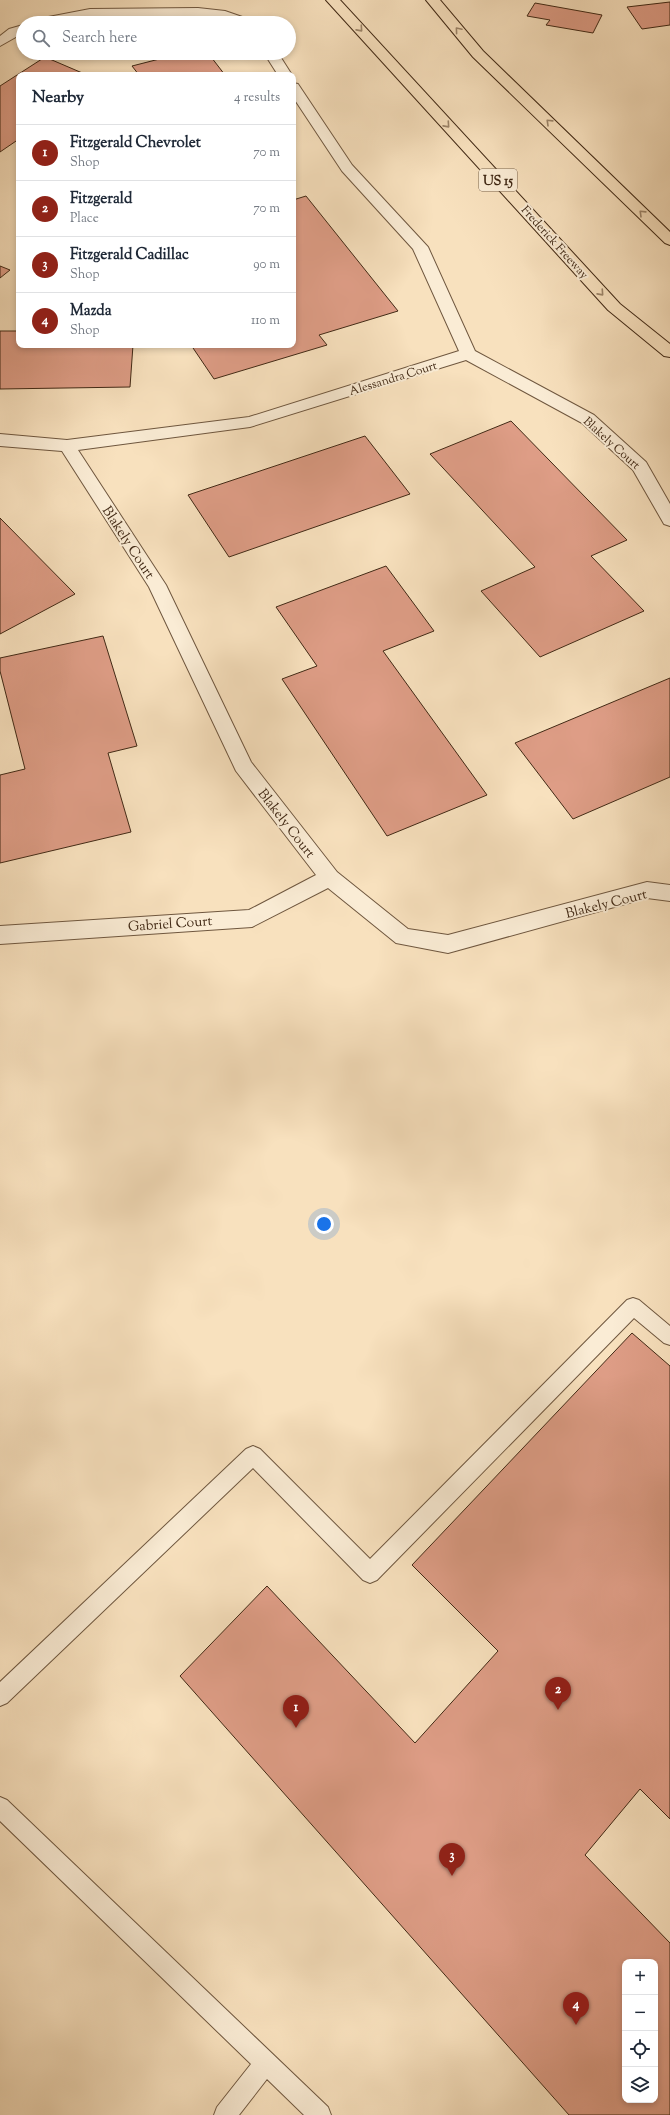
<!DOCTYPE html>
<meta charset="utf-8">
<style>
body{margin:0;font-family:"Sorts Mill Goudy",serif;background:#f2f2f3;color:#1f2937}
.controls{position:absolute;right:12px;bottom:12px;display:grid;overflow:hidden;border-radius:8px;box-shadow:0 2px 6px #0003}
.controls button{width:36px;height:36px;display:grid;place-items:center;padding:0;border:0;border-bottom:1px solid #e0e1e3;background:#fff;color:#1f2937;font:20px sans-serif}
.you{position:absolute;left:324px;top:1224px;width:14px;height:14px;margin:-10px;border:3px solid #fff;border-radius:50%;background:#1a73e8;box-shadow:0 0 0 6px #1a73e833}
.badge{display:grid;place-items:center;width:26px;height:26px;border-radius:50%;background:#8f2418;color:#fff;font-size:13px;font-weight:700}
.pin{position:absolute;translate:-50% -33px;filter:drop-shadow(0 1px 2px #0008)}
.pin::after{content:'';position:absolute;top:21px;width:14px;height:12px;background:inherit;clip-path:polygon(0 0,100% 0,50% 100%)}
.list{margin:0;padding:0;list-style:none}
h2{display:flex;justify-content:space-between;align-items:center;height:52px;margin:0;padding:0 16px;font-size:17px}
h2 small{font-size:13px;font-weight:400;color:#747a83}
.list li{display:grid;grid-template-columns:26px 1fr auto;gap:12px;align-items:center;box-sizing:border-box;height:56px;padding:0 16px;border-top:1px solid #e0e1e3}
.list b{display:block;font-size:15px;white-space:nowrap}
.list p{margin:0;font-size:13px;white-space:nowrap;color:#747a83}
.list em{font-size:13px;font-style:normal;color:#747a83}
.icon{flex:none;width:22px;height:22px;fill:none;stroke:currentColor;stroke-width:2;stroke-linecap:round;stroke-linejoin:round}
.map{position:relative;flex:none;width:670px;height:2115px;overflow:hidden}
.search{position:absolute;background:#fff;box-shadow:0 2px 6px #0003;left:16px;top:16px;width:280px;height:44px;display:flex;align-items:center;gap:10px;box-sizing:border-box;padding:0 14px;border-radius:22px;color:#747a83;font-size:15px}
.panel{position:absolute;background:#fff;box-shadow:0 2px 6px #0003;left:16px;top:72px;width:280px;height:276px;border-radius:8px}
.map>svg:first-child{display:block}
</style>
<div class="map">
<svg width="670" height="2115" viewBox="0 0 670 2115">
<rect width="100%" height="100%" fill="#f8e1be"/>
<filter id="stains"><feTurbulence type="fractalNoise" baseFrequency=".005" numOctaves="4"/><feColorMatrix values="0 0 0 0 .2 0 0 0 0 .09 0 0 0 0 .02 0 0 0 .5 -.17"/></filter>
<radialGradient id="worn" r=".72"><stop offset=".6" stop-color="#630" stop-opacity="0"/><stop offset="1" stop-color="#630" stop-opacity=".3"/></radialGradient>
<path fill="#de9d86" stroke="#412915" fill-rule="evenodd" d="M670,2V25L642,29L627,7Z
M535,3L602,15L593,33L546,25L550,20L527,16Z
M183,53H208L225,75H139L132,66Z
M45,57L87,75H19V139L0,152V86Z
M306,196L398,311L319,335L327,345L214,379L191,345H293V200Z
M0,266L10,270L0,278Z
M0,331H19V345H133L130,387L0,389Z
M511,421L627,540L591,556L644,611L540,657L481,591L535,567L430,454Z
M365,436L410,494L229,557L188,495Z
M0,518L75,594L0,634Z
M386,566L434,631L383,651L487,795L387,836L282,679L317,666L276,607Z
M103,636L137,746L108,753L131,832L0,863V775L25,769L0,671V658Z
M670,678V777L573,819L515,743Z
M632,1333L670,1366V1819L640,1789L585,1855L670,1943V2115H569L180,1676L267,1586L415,1743L498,1651L412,1565ZM625,1962H655V2100H625Z"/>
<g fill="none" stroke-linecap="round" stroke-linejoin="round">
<defs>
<path id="lane" d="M633,1298L639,1300L670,1326V1345L664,1343L634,1318L377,1580L370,1583L363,1580L253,1468L7,1703L0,1706V1682L246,1449L253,1446L260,1449L370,1559L627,1300Z
M0,1797L7,1800L328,2107L331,2115H304L267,2079L239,2115H214L217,2107L251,2064L0,1821Z"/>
<path id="street" d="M198,8L225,11L251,20L253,23H234L223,19L198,16L90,17L59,23H31L38,19L90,9Z
M23,25V33L0,46V36L9,29Z
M264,53H278L292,75H278Z
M293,83L298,84L352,165L428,247L475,351L594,415L646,462L670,504V526L664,524L633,470L582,423L466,360L250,427L78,450L166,585L251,762L337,872L408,929L448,935L647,882L670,885V901L647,898L448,953L396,943L328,888L252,927L0,944V926L249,910L316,875L236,771L149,587L62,451L0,446V434L67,440L249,417L459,351L413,249L342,171L293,97Z"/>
<path id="highway" d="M326,0H340L620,304L670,344V357L664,356L608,310Z
M426,0H440L483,51L670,232V245L665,243L473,57Z"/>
</defs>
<use href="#lane" stroke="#6f573f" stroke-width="2"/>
<use href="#street" stroke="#6f573f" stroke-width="2"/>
<use href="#highway" stroke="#412915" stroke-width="2"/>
<use href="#lane" fill="#faecd5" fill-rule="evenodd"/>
<use href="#street" fill="#faecd5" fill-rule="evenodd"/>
<use href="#highway" fill="#f8e1be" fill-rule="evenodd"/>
</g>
<defs><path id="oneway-chevron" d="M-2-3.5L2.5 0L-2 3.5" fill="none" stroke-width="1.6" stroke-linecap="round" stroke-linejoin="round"/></defs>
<g stroke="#9c856a">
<use href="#oneway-chevron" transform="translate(360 29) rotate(48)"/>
<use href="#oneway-chevron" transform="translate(458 30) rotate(-130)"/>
<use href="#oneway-chevron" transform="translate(549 122) rotate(-136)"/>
<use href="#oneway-chevron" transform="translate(447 125) rotate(48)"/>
<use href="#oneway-chevron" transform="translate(642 213) rotate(-136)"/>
<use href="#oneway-chevron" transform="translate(601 293) rotate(48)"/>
</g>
<g text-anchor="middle" stroke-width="4" stroke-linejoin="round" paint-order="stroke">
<g font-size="12" fill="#412915" stroke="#faecd5">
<text transform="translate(555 242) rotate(48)" y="4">Frederick Freeway</text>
<text transform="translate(393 378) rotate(-17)" y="4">Alessandra Court</text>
<text transform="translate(612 443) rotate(42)" y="4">Blakely Court</text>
</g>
<rect fill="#faecd5" stroke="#78644f" stroke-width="1" x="479" y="169" width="38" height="22" rx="3"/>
<g font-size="13" font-weight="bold" fill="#412915">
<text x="498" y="185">US 15</text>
</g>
<g font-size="14" fill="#412915" stroke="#faecd5">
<text transform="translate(129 542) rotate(57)" y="5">Blakely Court</text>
<text transform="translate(287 823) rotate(52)" y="5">Blakely Court</text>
<text transform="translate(606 903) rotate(-14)" y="5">Blakely Court</text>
<text transform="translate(170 923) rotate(-4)" y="5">Gabriel Court</text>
</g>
</g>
<rect width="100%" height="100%" filter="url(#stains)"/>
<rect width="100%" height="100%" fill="url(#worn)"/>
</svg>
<div class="controls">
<button>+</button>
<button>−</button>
<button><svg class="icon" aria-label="locate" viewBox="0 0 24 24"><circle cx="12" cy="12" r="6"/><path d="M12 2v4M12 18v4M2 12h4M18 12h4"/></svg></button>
<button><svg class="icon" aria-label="layers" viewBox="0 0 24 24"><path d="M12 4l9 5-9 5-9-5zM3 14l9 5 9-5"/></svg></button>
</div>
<div class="you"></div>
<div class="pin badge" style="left:296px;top:1728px">1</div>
<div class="pin badge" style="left:558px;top:1710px">2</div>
<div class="pin badge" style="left:452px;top:1876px">3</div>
<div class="pin badge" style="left:576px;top:2025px">4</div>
<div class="search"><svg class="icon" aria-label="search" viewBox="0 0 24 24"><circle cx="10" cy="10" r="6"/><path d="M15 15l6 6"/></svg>Search here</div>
<section class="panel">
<h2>Nearby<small>4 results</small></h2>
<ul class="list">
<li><span class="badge">1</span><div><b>Fitzgerald Chevrolet</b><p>Shop</p></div><em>70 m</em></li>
<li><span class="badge">2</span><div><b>Fitzgerald</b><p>Place</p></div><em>70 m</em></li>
<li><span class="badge">3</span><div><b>Fitzgerald Cadillac</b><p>Shop</p></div><em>90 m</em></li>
<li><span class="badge">4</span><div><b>Mazda</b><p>Shop</p></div><em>110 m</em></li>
</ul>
</section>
</div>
